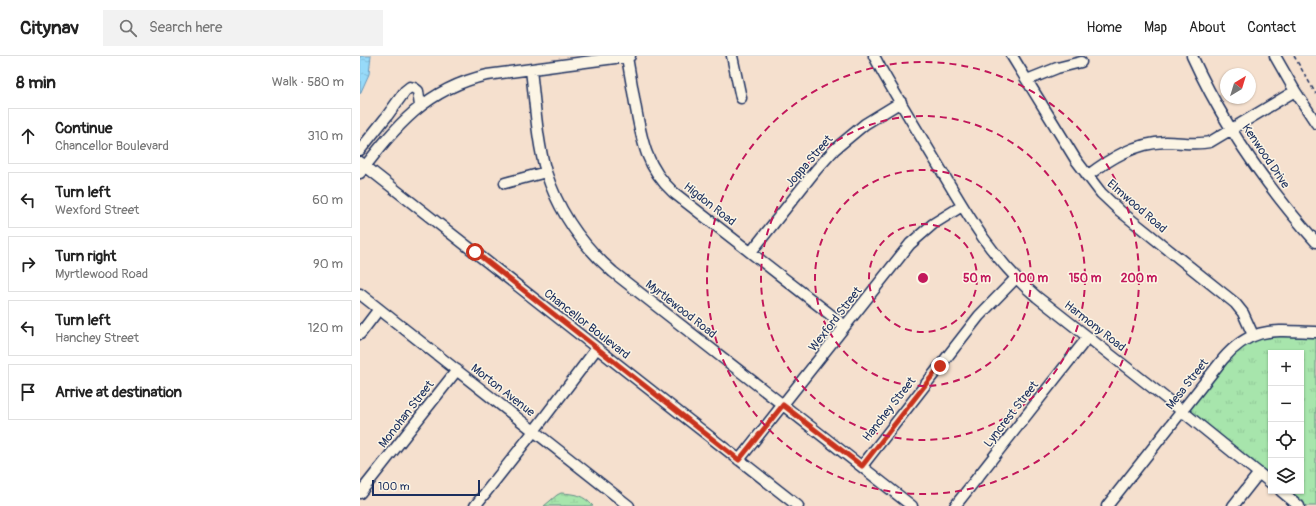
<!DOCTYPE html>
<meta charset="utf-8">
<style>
body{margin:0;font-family:Pangolin,sans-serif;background:#f2f2f2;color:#222}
.controls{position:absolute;right:12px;bottom:12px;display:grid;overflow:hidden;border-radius:0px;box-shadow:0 1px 3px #0004}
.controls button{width:36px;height:36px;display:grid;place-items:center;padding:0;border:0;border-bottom:1px solid #e0e0e0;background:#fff;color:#222;font:20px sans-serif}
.compass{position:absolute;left:860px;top:12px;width:36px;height:36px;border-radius:50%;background:#fff;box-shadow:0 1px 3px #0004;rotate:38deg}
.scale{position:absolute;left:12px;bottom:10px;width:108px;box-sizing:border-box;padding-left:4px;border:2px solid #1b2f5e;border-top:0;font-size:11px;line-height:14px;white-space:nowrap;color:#1b2f5e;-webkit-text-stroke:3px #fcf5e5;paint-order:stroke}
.stop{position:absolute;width:12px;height:12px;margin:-9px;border:3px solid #c8321e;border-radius:50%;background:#fff}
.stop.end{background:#c8321e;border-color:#fff;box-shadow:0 1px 4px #0008}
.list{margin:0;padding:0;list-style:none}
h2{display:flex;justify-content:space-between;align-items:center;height:52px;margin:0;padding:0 16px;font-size:17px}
h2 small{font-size:13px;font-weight:400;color:#767676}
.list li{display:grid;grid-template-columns:26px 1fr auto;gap:12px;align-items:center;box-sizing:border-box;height:56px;margin:0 8px 8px;padding:0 8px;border:1px solid #e0e0e0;border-radius:0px}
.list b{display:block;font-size:15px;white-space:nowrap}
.list p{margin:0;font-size:13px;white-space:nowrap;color:#767676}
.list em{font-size:13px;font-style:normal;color:#767676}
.icon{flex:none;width:22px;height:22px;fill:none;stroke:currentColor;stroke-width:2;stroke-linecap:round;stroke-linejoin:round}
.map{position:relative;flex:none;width:956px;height:450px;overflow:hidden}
header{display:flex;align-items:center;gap:24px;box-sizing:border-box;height:56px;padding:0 20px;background:#fff;border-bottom:1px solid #e0e0e0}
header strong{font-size:19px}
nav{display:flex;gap:22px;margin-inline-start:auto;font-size:14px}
.search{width:280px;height:36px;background:#f2f2f2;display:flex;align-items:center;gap:10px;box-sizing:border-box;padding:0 14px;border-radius:0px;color:#767676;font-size:15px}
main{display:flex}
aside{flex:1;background:#fff}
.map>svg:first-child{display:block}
</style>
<header>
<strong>Citynav</strong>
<div class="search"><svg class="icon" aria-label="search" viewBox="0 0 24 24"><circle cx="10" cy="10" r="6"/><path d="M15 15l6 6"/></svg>Search here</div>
<nav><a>Home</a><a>Map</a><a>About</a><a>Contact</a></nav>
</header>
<main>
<aside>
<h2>8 min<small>Walk · 580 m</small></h2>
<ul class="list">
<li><svg class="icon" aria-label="ahead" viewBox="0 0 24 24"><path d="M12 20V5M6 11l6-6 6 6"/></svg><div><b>Continue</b><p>Chancellor Boulevard</p></div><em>310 m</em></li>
<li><svg class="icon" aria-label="left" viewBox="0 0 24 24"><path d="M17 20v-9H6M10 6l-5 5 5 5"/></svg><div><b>Turn left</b><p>Wexford Street</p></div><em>60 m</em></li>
<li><svg class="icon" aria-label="right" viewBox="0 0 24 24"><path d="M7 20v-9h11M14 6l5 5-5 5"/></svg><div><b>Turn right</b><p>Myrtlewood Road</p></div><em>90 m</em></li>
<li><svg class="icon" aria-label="left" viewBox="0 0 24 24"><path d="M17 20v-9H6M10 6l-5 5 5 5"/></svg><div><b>Turn left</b><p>Hanchey Street</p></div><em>120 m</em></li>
<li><svg class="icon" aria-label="arrive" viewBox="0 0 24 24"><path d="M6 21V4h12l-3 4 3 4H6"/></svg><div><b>Arrive at destination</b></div></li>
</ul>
</aside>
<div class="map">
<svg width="956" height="450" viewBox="0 0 956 450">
<defs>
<pattern id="wetland-marsh" width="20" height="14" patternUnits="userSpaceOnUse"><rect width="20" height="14" fill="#a7e5ac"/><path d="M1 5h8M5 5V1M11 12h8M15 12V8" fill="none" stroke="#8fc596"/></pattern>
<pattern id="park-tufts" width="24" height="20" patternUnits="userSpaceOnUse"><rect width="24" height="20" fill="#a7e5ac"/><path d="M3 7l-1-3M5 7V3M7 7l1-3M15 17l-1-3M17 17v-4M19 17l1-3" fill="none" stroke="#8fc596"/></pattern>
<pattern id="water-ripples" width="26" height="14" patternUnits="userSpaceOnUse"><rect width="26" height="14" fill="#97daf9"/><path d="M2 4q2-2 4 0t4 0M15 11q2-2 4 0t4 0" fill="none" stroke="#82bbd8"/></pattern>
</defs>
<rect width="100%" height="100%" fill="#f5e0ce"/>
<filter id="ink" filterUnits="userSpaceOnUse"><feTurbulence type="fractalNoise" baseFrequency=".025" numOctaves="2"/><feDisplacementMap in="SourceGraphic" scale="8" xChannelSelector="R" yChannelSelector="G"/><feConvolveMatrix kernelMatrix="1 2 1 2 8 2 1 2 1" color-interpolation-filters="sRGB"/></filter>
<g filter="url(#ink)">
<path fill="url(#wetland-marsh)" stroke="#618a85" d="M201,437C216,438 223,439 233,450H184L197,439Z"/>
<path fill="url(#park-tufts)" stroke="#618a85" d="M913,279L956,280V450H946L927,435H941V297H911V422L827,354L866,305L889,285Z"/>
<path fill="url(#water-ripples)" stroke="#6596bb" d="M0,0H11L9,18L0,38Z"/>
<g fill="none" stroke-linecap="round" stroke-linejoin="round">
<defs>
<path id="minor" d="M372,0L381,42
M514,0L522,15C541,48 561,81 581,114C609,162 634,205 677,241L822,355L911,427
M652,0L716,104L741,137L760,155L875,247L883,257L893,279
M832,0C863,68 906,130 956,186
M915,0L935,35L956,67
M267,1C270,18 273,35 276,53C282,86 287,112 313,136L485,270
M171,14C175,46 177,86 186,116C199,157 222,189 253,216L552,450
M667,24L697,12L721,6
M0,94L27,60L45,35L50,31L54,32L58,35L60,50
M0,106L438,450
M0,117C36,70 66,33 127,19L270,0
M727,120C751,102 775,87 806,86C820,86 836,89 850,86L935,35
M145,127L186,116
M391,196L456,114L475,93L505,68L541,46
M0,238L269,450
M0,278L19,253
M379,404L550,188L573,168L602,150
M502,410L619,260L656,222
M921,435L939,450
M0,437L97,314
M115,450L174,375L237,292
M595,450L728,281
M747,450L863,303C892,269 916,275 956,276
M873,450L899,417"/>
</defs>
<use href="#minor" stroke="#1b2f5e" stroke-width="13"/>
<path stroke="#1b2f5e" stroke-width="1.5" stroke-dasharray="4 3" stroke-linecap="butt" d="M934,0L956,38"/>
<use href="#minor" stroke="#fcf5e5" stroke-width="10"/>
</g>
</g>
<g fill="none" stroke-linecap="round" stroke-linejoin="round" filter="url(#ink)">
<path stroke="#c8321e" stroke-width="5" d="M115,196L379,404L423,349L502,410L580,310"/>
</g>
<g fill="none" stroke="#c2185b" stroke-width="2" stroke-dasharray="7 5">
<circle cx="563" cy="222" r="54"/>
<circle cx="563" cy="222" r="108"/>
<circle cx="563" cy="222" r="162"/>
<circle cx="563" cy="222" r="216"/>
</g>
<g text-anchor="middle" stroke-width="3" stroke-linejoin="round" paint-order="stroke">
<g font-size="12" fill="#1b2f5e" stroke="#fcf5e5">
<text transform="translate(906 100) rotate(56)" y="4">Kenwood Drive</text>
<text transform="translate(449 105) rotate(-49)" y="4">Joppa Street</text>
<text transform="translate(350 148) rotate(38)" y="4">Higdon Road</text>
<text transform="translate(777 150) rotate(41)" y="4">Elmwood Road</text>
<text transform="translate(321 253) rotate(38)" y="4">Myrtlewood Road</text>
<text transform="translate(475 263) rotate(-52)" y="4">Wexford Street</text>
<text transform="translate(227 268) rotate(38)" y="4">Chancellor Boulevard</text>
<text transform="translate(735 270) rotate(38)" y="4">Harmony Road</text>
<text transform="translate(827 328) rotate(-52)" y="4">Mesa Street</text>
<text transform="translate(143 334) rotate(38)" y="4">Morton Avenue</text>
<text transform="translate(529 353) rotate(-52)" y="4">Hanchey Street</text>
<text transform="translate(46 358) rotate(-52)" y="4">Monohan Street</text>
<text transform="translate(651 358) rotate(-52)" y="4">Lyncrest Street</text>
</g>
</g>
<circle cx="563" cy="222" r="6" fill="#c2185b" stroke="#fcf5e5" stroke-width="2"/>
<g font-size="12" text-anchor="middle" font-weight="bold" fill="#c2185b" stroke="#fcf5e5" stroke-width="3" stroke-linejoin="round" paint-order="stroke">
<text x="617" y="226">50 m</text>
<text x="671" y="226">100 m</text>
<text x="725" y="226">150 m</text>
<text x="779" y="226">200 m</text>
</g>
</svg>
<div class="controls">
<button>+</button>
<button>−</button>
<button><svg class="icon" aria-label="locate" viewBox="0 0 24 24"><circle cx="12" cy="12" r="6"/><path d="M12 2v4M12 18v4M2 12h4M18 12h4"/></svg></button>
<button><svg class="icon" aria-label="layers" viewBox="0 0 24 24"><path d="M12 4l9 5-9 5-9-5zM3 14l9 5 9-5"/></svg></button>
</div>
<svg class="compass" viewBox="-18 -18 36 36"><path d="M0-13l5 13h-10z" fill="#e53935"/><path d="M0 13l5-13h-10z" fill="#767676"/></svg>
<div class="scale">100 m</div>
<div class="stop" style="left:115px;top:196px"></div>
<div class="stop end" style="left:580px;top:310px"></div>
</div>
</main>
